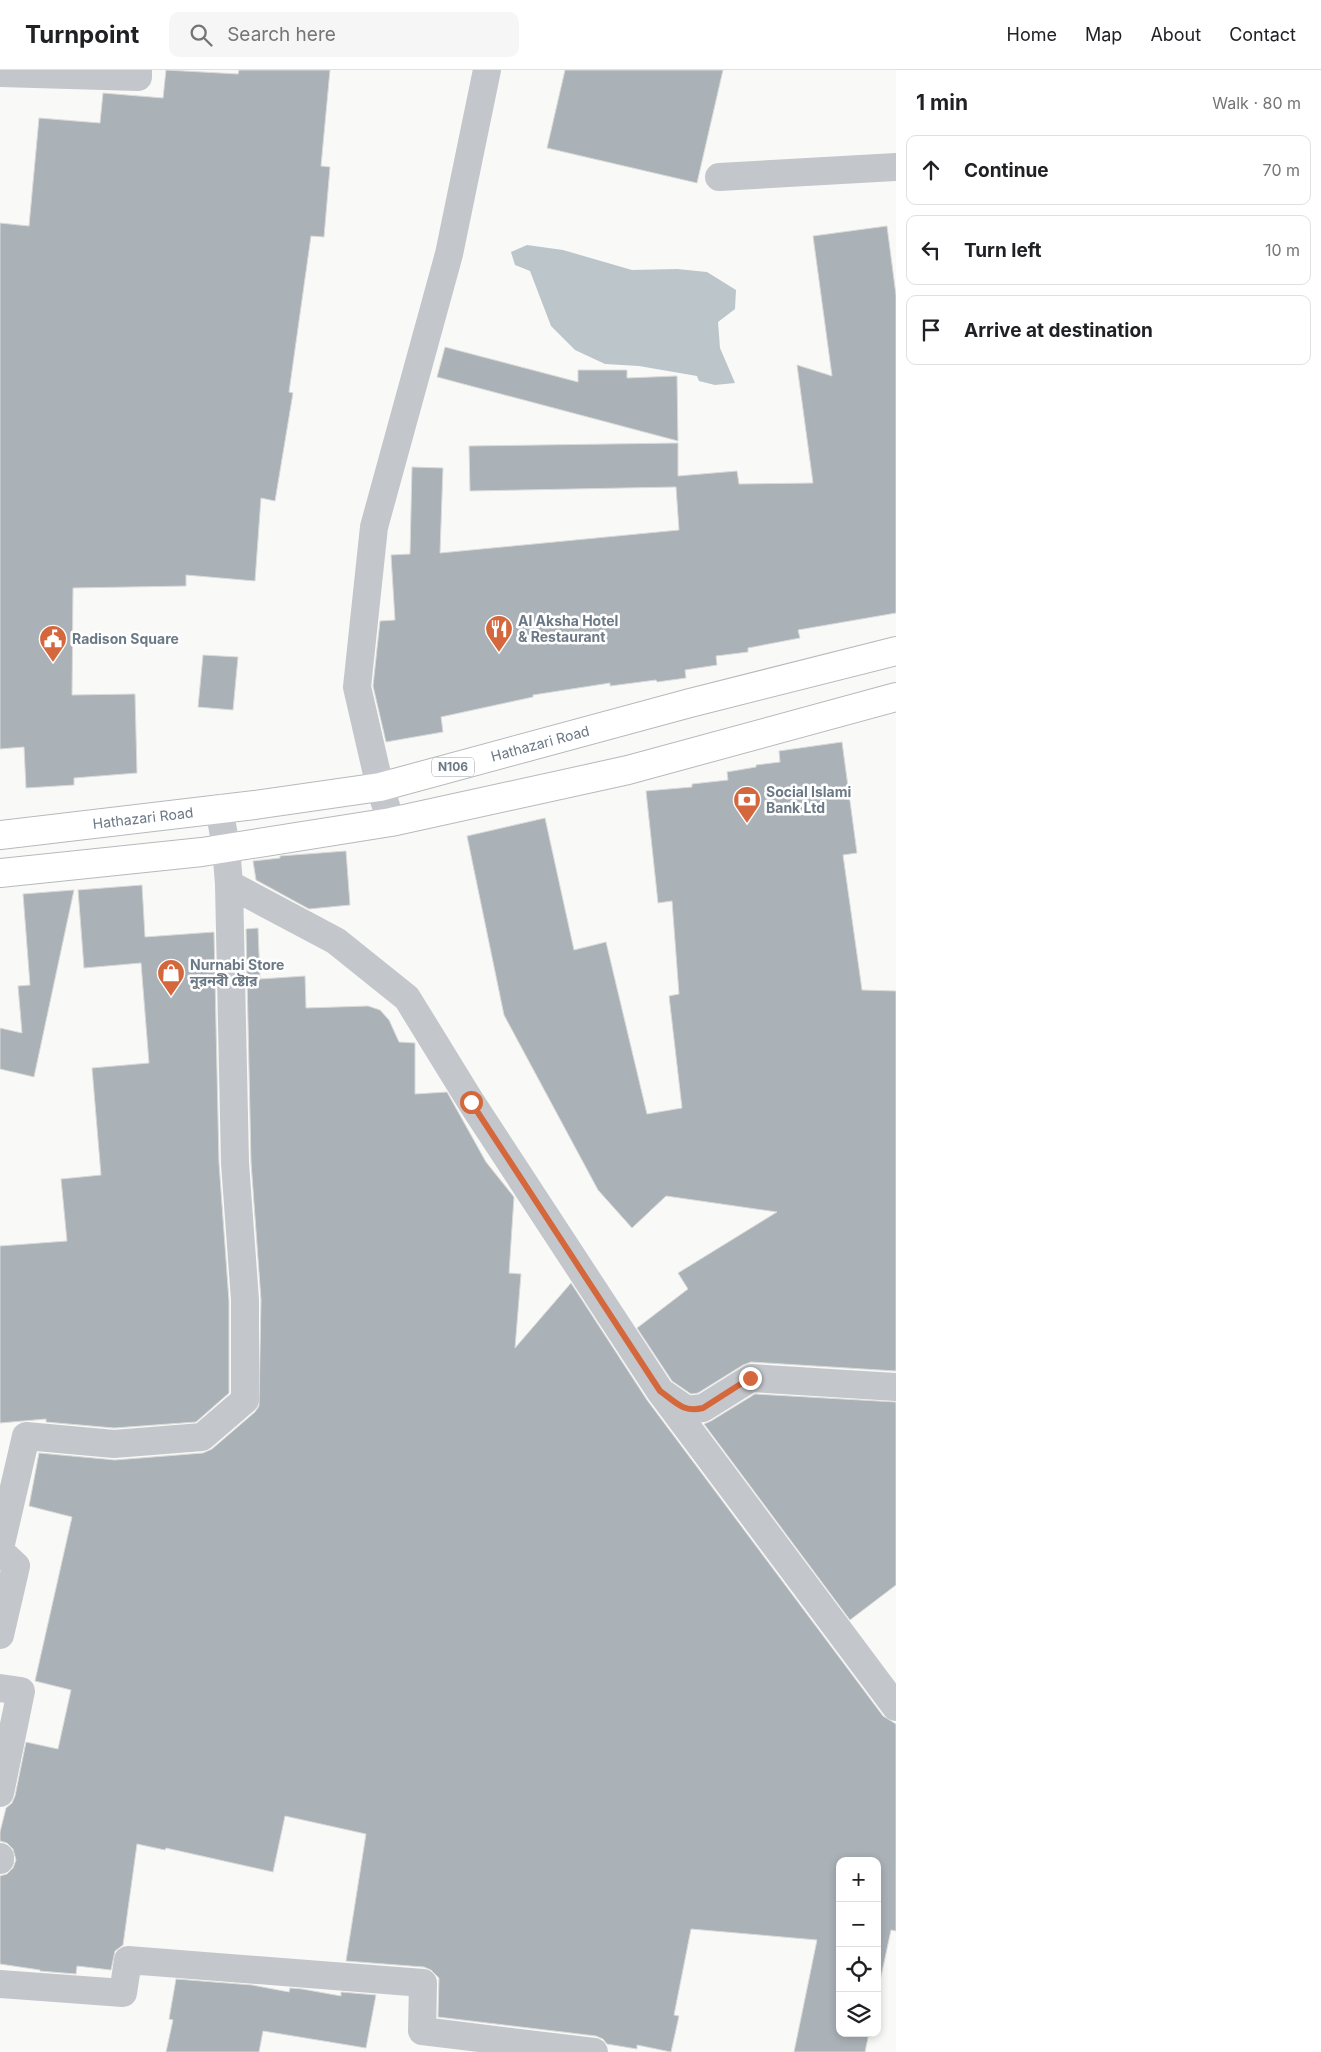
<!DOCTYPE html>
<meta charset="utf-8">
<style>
body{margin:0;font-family:Inter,"Noto Sans Bengali",sans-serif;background:#f6f6f6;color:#202124}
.controls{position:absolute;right:15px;bottom:15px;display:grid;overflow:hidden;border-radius:10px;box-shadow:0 2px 8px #0003}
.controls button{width:45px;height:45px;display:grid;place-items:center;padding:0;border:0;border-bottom:1px solid #e0e0e0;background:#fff;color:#202124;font:25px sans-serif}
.stop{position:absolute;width:15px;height:15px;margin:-11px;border:4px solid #d4673b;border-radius:50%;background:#fff}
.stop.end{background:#d4673b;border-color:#fff;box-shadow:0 1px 5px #0008}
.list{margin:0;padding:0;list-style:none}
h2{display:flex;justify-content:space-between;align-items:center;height:65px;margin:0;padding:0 20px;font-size:21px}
h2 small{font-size:16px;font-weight:400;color:#757577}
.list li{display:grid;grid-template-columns:32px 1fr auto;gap:15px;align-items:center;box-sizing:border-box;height:70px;margin:0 10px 10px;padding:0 10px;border:1px solid #e0e0e0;border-radius:10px}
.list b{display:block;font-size:19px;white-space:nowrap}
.list em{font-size:16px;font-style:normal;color:#757577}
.icon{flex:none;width:28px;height:28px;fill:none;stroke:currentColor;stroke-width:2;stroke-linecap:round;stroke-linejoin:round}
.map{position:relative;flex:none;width:896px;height:1982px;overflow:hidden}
header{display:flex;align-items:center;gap:30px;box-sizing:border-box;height:70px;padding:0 25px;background:#fff;border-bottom:1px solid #e0e0e0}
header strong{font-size:24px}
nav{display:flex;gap:28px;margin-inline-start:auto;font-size:18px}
.search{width:350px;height:45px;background:#f6f6f6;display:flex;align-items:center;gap:12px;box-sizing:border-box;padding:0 18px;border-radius:10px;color:#757577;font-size:19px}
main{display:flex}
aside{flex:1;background:#fff}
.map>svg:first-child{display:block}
</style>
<header>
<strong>Turnpoint</strong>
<div class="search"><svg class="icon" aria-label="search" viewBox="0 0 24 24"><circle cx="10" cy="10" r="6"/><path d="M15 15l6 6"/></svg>Search here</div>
<nav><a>Home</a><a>Map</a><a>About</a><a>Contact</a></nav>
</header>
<main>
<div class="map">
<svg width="896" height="1982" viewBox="0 0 896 1982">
<rect width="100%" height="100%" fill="#f9f9f7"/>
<path fill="#bcc5ca" d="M527,175L563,180L632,200L677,199L707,202L736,220L735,239L718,252L720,278L735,313L715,315L699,311L697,306L639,296L605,294L575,280L551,256L530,201L515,195L511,182Z"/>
<path fill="#aab1b7" stroke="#dadbd9" d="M166,0L238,4L239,0H330L321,96L330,97L324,167L311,166L289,322L293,323L275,431L261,428L255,511L186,505V516L73,518L72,625L135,624L137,703L74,708V715L26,718L24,677L0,679V153L29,156L39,48L100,53L103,23L163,28Z
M565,0H723L697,113L547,78Z
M887,156L896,225V543L798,560L800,568L748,578V582L716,586L717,595L685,600L686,608L657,612L656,610L610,616V613L533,625V627L441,647L443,662L386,672L373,616L380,551L395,550L391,485L410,484L412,397L443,398L440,483L679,460L676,417L470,421L469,376L678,373V406L737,401L739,414L813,413L797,295L832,306L813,166Z
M445,277L578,312V300H627V308L677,306L678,371L437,307Z
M203,585L238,587L233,640L198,637Z
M842,672L857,783L843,785L862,920L896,921V1301L751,1292L743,1295L698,1323L691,1324L672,1311L637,1258L688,1219L678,1203L777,1142L666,1126L632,1158L598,1120L504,945L467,766L545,748L574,880L606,872L647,1044L682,1038L669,926L679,924L672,831L658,833L646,721L692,717V714L728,710L727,702L756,697V695L780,692L779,681Z
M346,781L350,835L309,839L256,810L253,791L280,788V786Z
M142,815L145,867L214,862L219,1093L229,1231V1323L196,1352L114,1358L46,1352V1349L0,1353V1176L67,1171L61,1109L101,1105L92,998L149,993L141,893L84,898L78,820Z
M74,820L34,1007L0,999V958L22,963L18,916L30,915L23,824Z
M258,858L260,909L305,906L306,938L368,936L380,940L389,950L399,972L415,973V1024L447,1022L486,1092L514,1127L509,1203L521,1204L515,1278L571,1213L647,1330L883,1646L896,1654V1861L891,1860L877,1925V1791H840V1963H869L865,1982H794L817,1870L691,1859L674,1945L679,1946L671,1982L637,1975V1979L607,1974L603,1969L596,1966L438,1947L439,1908L431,1900L424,1897L346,1891L366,1764L285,1746L273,1802L166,1778L165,1780L137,1774L123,1875L115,1881L111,1900L77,1896L76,1904L40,1901V1900L0,1894V1806L7,1804L13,1798L16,1790L13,1779L7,1773L0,1771V1762L6,1738L12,1733L15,1726L26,1672L58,1679L71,1620L35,1611L72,1447L29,1436L39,1383L115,1390L203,1383L212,1379L255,1342L259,1336L261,1230L251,1092L246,859Z
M755,1324L896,1332V1515L850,1550L704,1354L711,1351Z
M176,1909L252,1915L289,1922L290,1918L302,1919L341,1926V1922L376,1925L366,1978L263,1961L259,1982H166L173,1950L169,1949Z"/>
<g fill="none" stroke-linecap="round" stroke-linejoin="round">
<defs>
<g id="highway">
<path id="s1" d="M0,765L255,735L380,717L690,633L896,581"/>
<path d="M0,803L202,782L391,752L628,700L896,627"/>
</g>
</defs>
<use href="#highway" stroke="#b6b9bc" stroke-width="30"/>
<path stroke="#c3c6ca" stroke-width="28" d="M0,3L138,7V0
M719,107L896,97
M391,752L380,717L357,617L374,457L449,184L487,0
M229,814L336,871L407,928L471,1032L660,1321L896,1637
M664,1324L687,1340L703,1338L751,1308L896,1317
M0,1478L26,1366L114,1374L202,1367L245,1330V1230L235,1093L229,814L226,777L219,738
M0,1481L16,1496L0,1565
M0,1618L21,1621L0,1723
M0,1787V1790
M0,1914L123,1923L128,1890L423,1913L422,1961L594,1982"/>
<use href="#highway" stroke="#fff" stroke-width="28"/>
</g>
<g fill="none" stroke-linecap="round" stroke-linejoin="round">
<path stroke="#d4673b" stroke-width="6" d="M471,1032L660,1321C676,1332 683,1343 703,1338L750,1308"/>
</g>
<defs>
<symbol id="restaurant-pin" viewBox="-11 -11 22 30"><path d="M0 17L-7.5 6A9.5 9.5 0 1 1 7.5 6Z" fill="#d4673b" stroke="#fff"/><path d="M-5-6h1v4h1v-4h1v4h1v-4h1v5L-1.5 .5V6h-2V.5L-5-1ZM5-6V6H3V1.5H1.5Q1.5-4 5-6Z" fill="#fff"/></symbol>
<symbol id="civic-pin" viewBox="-11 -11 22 30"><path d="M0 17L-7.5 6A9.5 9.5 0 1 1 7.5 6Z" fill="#d4673b" stroke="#fff"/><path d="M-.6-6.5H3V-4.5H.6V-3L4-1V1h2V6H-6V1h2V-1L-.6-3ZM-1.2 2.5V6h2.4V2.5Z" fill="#fff"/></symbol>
<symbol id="bank-pin" viewBox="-11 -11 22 30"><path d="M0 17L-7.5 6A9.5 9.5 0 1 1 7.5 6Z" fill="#d4673b" stroke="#fff"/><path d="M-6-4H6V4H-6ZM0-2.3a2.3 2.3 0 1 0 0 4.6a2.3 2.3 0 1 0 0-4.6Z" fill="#fff"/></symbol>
<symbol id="shop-pin" viewBox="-11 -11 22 30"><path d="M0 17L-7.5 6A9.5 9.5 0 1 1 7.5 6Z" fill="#d4673b" stroke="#fff"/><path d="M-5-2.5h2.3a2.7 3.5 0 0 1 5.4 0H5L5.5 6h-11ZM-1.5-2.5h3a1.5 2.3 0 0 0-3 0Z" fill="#fff"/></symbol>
</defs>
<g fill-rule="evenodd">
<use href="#restaurant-pin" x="483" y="543" width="32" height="43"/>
<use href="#civic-pin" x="37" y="553" width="32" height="43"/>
<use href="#bank-pin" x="731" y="714" width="32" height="43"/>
<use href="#shop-pin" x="155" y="887" width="32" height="43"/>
</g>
<g text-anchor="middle" stroke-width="5" stroke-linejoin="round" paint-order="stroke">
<rect fill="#fff" stroke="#97a0aa" stroke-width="1" x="432" y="687.5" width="42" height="19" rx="4"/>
<g font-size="12" font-weight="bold" fill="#6b7885">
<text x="453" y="701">N106</text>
</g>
<g font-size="14" font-weight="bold" fill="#6b7885" stroke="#fff" text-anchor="start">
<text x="518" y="556">Al Aksha Hotel<tspan x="518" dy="16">&amp; Restaurant</tspan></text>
<text x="72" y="574">Radison Square</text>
<text x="766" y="727">Social Islami<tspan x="766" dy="16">Bank Ltd</tspan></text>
<text x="190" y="900">Nurnabi Store<tspan x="190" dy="16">নুরনবী ষ্টোর</tspan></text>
</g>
<g font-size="14" fill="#6b7885" stroke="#fff">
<text dy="5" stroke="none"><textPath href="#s1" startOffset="549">Hathazari Road</textPath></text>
<text dy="5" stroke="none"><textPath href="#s1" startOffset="144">Hathazari Road</textPath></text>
</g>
</g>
</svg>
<div class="controls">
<button>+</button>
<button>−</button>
<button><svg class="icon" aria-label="locate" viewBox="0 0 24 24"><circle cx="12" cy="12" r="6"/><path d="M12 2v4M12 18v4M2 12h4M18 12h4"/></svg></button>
<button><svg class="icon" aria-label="layers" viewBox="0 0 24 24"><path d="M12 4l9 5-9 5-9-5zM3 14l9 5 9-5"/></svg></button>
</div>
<div class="stop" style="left:471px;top:1032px"></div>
<div class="stop end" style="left:750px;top:1308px"></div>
</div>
<aside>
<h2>1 min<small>Walk · 80 m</small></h2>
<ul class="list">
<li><svg class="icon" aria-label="ahead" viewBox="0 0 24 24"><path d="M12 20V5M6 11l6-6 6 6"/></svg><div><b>Continue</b></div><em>70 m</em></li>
<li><svg class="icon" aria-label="left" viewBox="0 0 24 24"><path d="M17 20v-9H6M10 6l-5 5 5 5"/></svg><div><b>Turn left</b></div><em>10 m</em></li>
<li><svg class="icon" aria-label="arrive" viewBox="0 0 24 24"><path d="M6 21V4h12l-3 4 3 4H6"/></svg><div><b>Arrive at destination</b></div></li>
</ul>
</aside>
</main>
